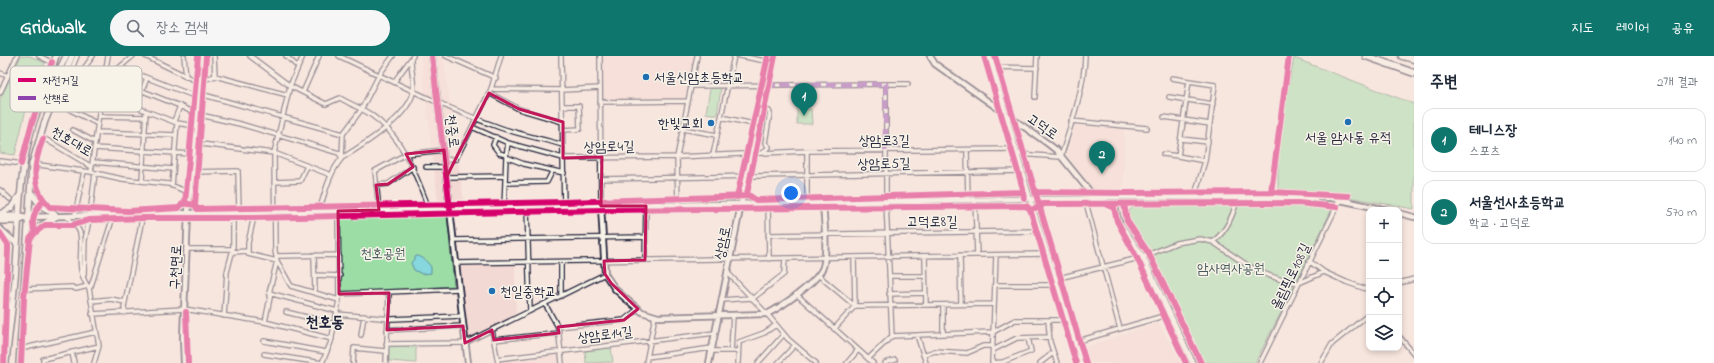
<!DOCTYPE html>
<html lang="ko">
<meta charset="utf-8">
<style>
body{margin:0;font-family:"Indie Flower","Poor Story",sans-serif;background:#f6f6f7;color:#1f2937}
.controls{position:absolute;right:12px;bottom:12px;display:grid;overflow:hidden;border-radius:8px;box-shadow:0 2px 6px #0003}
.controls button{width:36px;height:36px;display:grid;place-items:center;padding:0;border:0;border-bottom:1px solid #e0e1e3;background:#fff;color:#1f2937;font:20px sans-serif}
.you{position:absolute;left:791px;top:137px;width:14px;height:14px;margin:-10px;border:3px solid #fff;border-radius:50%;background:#1a73e8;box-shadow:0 0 0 6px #1a73e833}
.badge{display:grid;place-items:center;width:26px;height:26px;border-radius:50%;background:#0f766e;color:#fff;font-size:13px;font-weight:700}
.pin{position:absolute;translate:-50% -33px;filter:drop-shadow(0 1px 2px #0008)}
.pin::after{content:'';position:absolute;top:21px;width:14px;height:12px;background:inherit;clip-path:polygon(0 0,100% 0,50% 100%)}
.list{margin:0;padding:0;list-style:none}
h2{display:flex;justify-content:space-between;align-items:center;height:52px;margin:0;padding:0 16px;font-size:17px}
h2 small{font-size:13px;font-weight:400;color:#747a83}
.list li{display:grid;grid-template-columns:26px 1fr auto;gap:12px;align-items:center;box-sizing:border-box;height:64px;margin:0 8px 8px;padding:0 8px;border:1px solid #e0e1e3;border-radius:12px}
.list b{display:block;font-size:15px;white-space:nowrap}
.list p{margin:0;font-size:13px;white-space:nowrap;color:#747a83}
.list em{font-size:13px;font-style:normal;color:#747a83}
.icon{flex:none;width:22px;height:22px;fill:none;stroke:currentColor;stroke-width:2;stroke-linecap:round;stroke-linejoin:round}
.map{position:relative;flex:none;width:1414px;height:307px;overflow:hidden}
header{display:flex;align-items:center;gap:24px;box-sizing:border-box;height:56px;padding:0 20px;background:#0f766e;color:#fff}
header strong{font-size:19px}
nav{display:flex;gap:22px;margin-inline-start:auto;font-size:14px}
.search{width:280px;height:36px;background:#f6f6f7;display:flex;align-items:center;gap:10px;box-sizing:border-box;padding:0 14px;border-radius:22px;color:#747a83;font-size:15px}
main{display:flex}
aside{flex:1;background:#fff}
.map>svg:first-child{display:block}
</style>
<header>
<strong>Gridwalk</strong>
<div class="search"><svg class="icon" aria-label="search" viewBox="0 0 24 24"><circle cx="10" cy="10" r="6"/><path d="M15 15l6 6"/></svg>장소 검색</div>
<nav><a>지도</a><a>레이어</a><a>공유</a></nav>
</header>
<main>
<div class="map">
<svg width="1414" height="307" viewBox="0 0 1414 307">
<rect width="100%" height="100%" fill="#f7e6de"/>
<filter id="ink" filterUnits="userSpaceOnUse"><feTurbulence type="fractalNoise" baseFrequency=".025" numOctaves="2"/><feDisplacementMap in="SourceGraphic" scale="8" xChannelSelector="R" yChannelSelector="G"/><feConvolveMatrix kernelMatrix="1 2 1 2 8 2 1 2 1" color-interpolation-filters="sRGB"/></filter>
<g filter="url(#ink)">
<path fill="#f3d9d3" d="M421,0H443L464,146H438Z
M602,0H694L685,42L603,44Z
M1074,70L1124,72L1123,135H1093L1067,99Z
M515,209L516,259L469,283L461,210Z
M1159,267L1181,307H1090L1085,291Z
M558,297L560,307H501L500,304Z"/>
<path fill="#9cdda6" stroke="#5f8070" d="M21,0H30L45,7L38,27L27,49L15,99L0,97V43Z
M1294,2L1414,48V153L1314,135L1278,133V84Z
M710,32H721L717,59L706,57Z
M797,53H811L812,68H797Z
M1299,145L1334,149L1295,229L1255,307H1203L1148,192L1130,164L1129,155L1134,150L1139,149Z
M447,158L454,230L340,237V160Z
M390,289H416V307L390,305C386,300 386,294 390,289Z
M611,291L613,306L586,307L585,294Z"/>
<path fill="#86d7de" stroke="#5e8f9d" d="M416,200C423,200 427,206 431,211V217L422,218L414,214L411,207Z"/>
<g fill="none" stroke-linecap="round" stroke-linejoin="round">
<defs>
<path id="street" d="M39,0L53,7
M77,0L62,38L53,45L98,68
M108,0L106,12L108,21L180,50L196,58L240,68L339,97L342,102
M145,0L198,26L215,20L214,0
M184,0L186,21
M250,0L290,30L326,48L340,42C350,48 361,52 370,58C403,80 416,119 429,153
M286,0L298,11
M303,0L290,30L274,97L275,195L277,205L291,230L339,244
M339,0C392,25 445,52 501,72C521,79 543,83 563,89
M446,0L496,22
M561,0L564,151
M600,0L601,150
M740,0L770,6
M121,10L124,13L197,41
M992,11L1037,12
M0,17L8,20
M71,20L102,36L146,55L177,67L195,70
M215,20L288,39
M77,22L93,0
M1172,22L1189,25
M394,26L413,0
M886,28H908
M691,30L886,28V146L892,280
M491,33L562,34L600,32
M303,36L319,0
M0,37L17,0
M197,37L343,78
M489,37L519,53L563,66
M1035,41L1037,0
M1169,41L1213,48
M600,46L688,45
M136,50L147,22
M562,50H579L580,73L563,74
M761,53L769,55L770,57L765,87L769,91L763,96
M99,60L146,61
M721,61L758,69
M1164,61L1210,68
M174,65L180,50
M1071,65L1147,72
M472,71L508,87L563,102L677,101L807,95L1016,93
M683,73L717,79
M73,74L95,86
M97,76L176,79
M40,80L92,111
M496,81L493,89L499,97L506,99
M1181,83L1208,86
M193,87L274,97L331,119
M94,92L192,98
M967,94L968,144
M807,95V147
M1018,98L1061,101C1071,68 1084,34 1085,0
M1163,98L1178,100
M713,99L734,0
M342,101L343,78L361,54L379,19L393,0
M506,101L524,108L564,117
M445,104L456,103L491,33L501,0
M0,105L23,108
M93,106L173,113
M32,108L91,116L122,123L169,128L189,137
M426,111H446
M91,116L102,36L108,21L133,0
M191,116L238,115L239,156
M447,121L505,120
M602,123L1023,115
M142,125L146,55
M274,126L300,125L307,110
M505,127L547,126L552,116
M376,129L388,128L413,111
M172,130L177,67
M0,134L10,143
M1194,142L1205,105L1215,29L1189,25L1178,100L1205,105
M1085,143L1120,273
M975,144L977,199
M768,148L769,203
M678,149L677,101L697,0
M504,152L506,101L508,87
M527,152L530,255
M379,154L375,115L406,98L444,94
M319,155C325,137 329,117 342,102C363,89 407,62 413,37C415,28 411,14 411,4
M75,159L84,115
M66,160C71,165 78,170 80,177C84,197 74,212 89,232L99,290L94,307
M768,179L1040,175
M453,184L645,181
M1213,186C1228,173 1232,161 1238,142
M186,193H233
M248,195V198L277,205L269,237L337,255
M248,195V187L255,156
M232,196L248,195
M314,199L315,237
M960,199L961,248
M276,200L339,199
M925,200L926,249
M645,204L646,150
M1309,205L1324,216
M561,206V240
M456,207L1047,198
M727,216L767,258L788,283L816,307
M84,219L85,184L90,159L95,117
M315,219L340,220
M818,219L855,250L994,248
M889,220H925
M1055,223L1143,201L1176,187L1200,183L1213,186L1247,209L1265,218L1282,224L1299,227L1324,216L1346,226L1369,234
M1399,227L1414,223
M995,229H1057
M89,232L91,230L114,158
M23,233L72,231L76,233L88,230
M339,238L459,233
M796,238L873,307
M889,238L925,237
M752,243L784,218L785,203
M721,244L751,242
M91,245L111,243L125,246
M545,248L558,271L562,307
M286,256L335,268
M125,257L124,251L143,158
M92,258L184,253L265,266L332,283
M337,258L392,263L462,260
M224,260L227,216L233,193V156
M1048,264L1050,286L1057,307
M265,266L271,237
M558,271L624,264L638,253
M834,273L855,250L854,202
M387,274L463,270
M492,274L498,307
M943,278V249
M361,279L364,260
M917,279L926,307
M1399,280L1414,298
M494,284L559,277
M264,285L326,296
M1075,286L1170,258
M386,288L465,287L605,218
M20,293L96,276
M993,294L1017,282L1049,281
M711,295H738
M731,295L733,259
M72,296L74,307
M264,298L322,307
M923,299L935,295L967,297L983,290H993
M647,301L712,292
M497,303L715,277
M868,303L892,280L993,276L1015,264H1068
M43,307V303L99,290
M322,307L331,286L339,244L338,155
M353,307L354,292L385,295
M386,307L389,237
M646,307L655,260
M738,307L739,286L764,277L776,269
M758,307L784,278
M778,307L795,289
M847,307L858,294
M885,307L895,304
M992,307L996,199
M992,307L1003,306L1031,295L1028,282
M1040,307L1053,297
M1260,307L1340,144
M1321,307L1332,288L1369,258"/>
<path id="secondary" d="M432,0C445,102 455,205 468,307
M930,0L935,8L1047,87L1056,94L1095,142L1115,149L1118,164L1143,201L1193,307
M989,0L1030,143L1081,307
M601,150L605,218L615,233L626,243L642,256L658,261L767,258C781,251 818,226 823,211C828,194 824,165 823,147
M1399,157L1414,161
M28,161L188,157L1024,143H1079L1114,141L1331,142L1387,154
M184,307L183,281L188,157L201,0
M709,307L771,0"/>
<path id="primary" d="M44,37L56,0
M0,158L11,152L20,139
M0,160H22
M0,165H18L28,161
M0,173L17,188
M27,184L39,171L57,160L40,149L30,135
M6,307C9,275 14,242 16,210C19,162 19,114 33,68C40,44 56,23 66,0
M19,307L32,108L45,65L72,0"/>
<path id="highway" d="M1366,0L1414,17
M1402,0L1414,3"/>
</defs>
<use href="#street" stroke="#22223b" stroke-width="6"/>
<use href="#secondary" stroke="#22223b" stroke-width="8"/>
<use href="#primary" stroke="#22223b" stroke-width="8"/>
<use href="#highway" stroke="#22223b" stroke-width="9"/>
<use href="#street" stroke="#f7f3e8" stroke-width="3.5"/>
<use href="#secondary" stroke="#f7f3e8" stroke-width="4.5"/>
<use href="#primary" stroke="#f7f3e8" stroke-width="5"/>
<use href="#highway" stroke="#f7f3e8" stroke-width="6"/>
<path stroke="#8e44ad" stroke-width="5" stroke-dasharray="10 5" stroke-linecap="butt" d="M766,29L886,28L885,95"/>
<defs>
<path id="cycleway" d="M432,0L450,153
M775,0L747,138L756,144L1022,136
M984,0L1023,133L1024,142
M995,0L1086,307
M21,108L31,70L52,6
M1035,136L1125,137L1271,136L1348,140
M1271,136L1289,0
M737,141L768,0
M44,144L50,151L128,155L179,152L183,147L195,149L197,153L564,146L750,140
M185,148L198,0
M1105,148L1114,152L1117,165L1137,202L1186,307
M1124,148L1127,165L1149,198L1201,307
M195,149L206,0
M1035,152H1040L1043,148L1298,147L1337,151
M0,177L8,189V193L4,307
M35,177L45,169H72L89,164L143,162H254L602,154L1026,150L1030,153L1076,307
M186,256L188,307
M21,307L24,242L30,183L35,177C30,165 35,153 44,144C30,126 35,103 43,83"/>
</defs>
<use href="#cycleway" stroke="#f7f3e8" stroke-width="8"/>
<use href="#cycleway" stroke="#d6006c" stroke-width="6"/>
</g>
</g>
<path d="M0 0H1414V307H0ZM489,37L519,53L563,66V102L602,101L601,150H646L645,204L604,205L605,218L611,227L638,253L624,264L558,271L559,277L494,284L492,274L465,287L463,270L387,274L389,237L339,238L338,155L379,154L376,129L388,128L413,111L406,98L444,94L447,120Z" fill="#f7e6de" fill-opacity=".55" fill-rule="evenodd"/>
<path fill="none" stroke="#c2185b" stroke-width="3" stroke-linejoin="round" d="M489,37L519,53L563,66V102L602,101L601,150H646L645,204L604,205L605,218L611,227L638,253L624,264L558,271L559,277L494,284L492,274L465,287L463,270L387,274L389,237L339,238L338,155L379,154L376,129L388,128L413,111L406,98L444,94L447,120Z"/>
<g fill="#1f6fb2" stroke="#f7f3e8" stroke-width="1.5">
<circle cx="646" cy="21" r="4"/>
<circle cx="1348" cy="66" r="4"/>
<circle cx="711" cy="67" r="4"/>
<circle cx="492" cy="235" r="4"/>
</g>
<g text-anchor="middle" stroke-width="3" stroke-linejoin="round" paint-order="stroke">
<g font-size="14" fill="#22223b" stroke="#f7f3e8" text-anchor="start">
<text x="654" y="26">서울신암초등학교</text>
<text x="703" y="72" text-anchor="end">한빛교회</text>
<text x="1348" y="86" text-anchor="middle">서울 암사동 유적</text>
<text x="500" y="240">천일중학교</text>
</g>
<g font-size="14" fill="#22223b" stroke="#f7f3e8">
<text transform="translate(1043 70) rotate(35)" y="5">고덕로</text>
<text transform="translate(453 75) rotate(83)" y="5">천중로</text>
<text x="884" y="89">상암로3길</text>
<text transform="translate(72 85) rotate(30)" y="5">천호대로</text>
<text transform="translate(609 90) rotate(-1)" y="5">상암로4길</text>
<text transform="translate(884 107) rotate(-1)" y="5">상암로5길</text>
<text x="932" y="170">고덕로8길</text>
<text transform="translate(722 187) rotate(-78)" y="5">상암로</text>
<text transform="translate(175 211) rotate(-87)" y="5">구천면로</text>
<text transform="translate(1290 220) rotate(-64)" y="5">올림픽로108길</text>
<text transform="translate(605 278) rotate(-7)" y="5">상암로14길</text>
</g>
<g font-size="14" fill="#475a5b" stroke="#f7f3e8">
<text x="383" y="202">천호공원</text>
<text x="1231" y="217">암사역사공원</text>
</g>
<g font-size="16" font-weight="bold" fill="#22223b" stroke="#f7f3e8">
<text x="325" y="271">천호동</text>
</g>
</g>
<rect x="10" y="10" width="132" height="46" rx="6" fill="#f7f3e8" stroke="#b7b4b4" stroke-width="1"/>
<rect x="18" y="22" width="18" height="4" fill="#d6006c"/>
<rect x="18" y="40" width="18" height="4" fill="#8e44ad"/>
<g font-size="11" fill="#22223b">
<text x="43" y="28">자전거길</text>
<text x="43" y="46">산책로</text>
</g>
</svg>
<div class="controls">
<button>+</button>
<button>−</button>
<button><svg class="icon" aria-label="locate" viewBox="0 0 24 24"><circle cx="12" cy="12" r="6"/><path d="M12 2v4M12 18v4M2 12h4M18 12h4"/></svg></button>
<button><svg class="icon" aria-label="layers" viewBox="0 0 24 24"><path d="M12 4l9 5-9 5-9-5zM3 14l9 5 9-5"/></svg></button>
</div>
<div class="you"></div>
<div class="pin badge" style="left:804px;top:60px">1</div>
<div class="pin badge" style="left:1102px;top:118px">2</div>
</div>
<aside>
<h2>주변<small>2개 결과</small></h2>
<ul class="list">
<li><span class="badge">1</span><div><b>테니스장</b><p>스포츠</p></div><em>140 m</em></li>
<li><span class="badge">2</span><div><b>서울선사초등학교</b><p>학교 · 고덕로</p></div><em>570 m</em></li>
</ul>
</aside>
</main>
